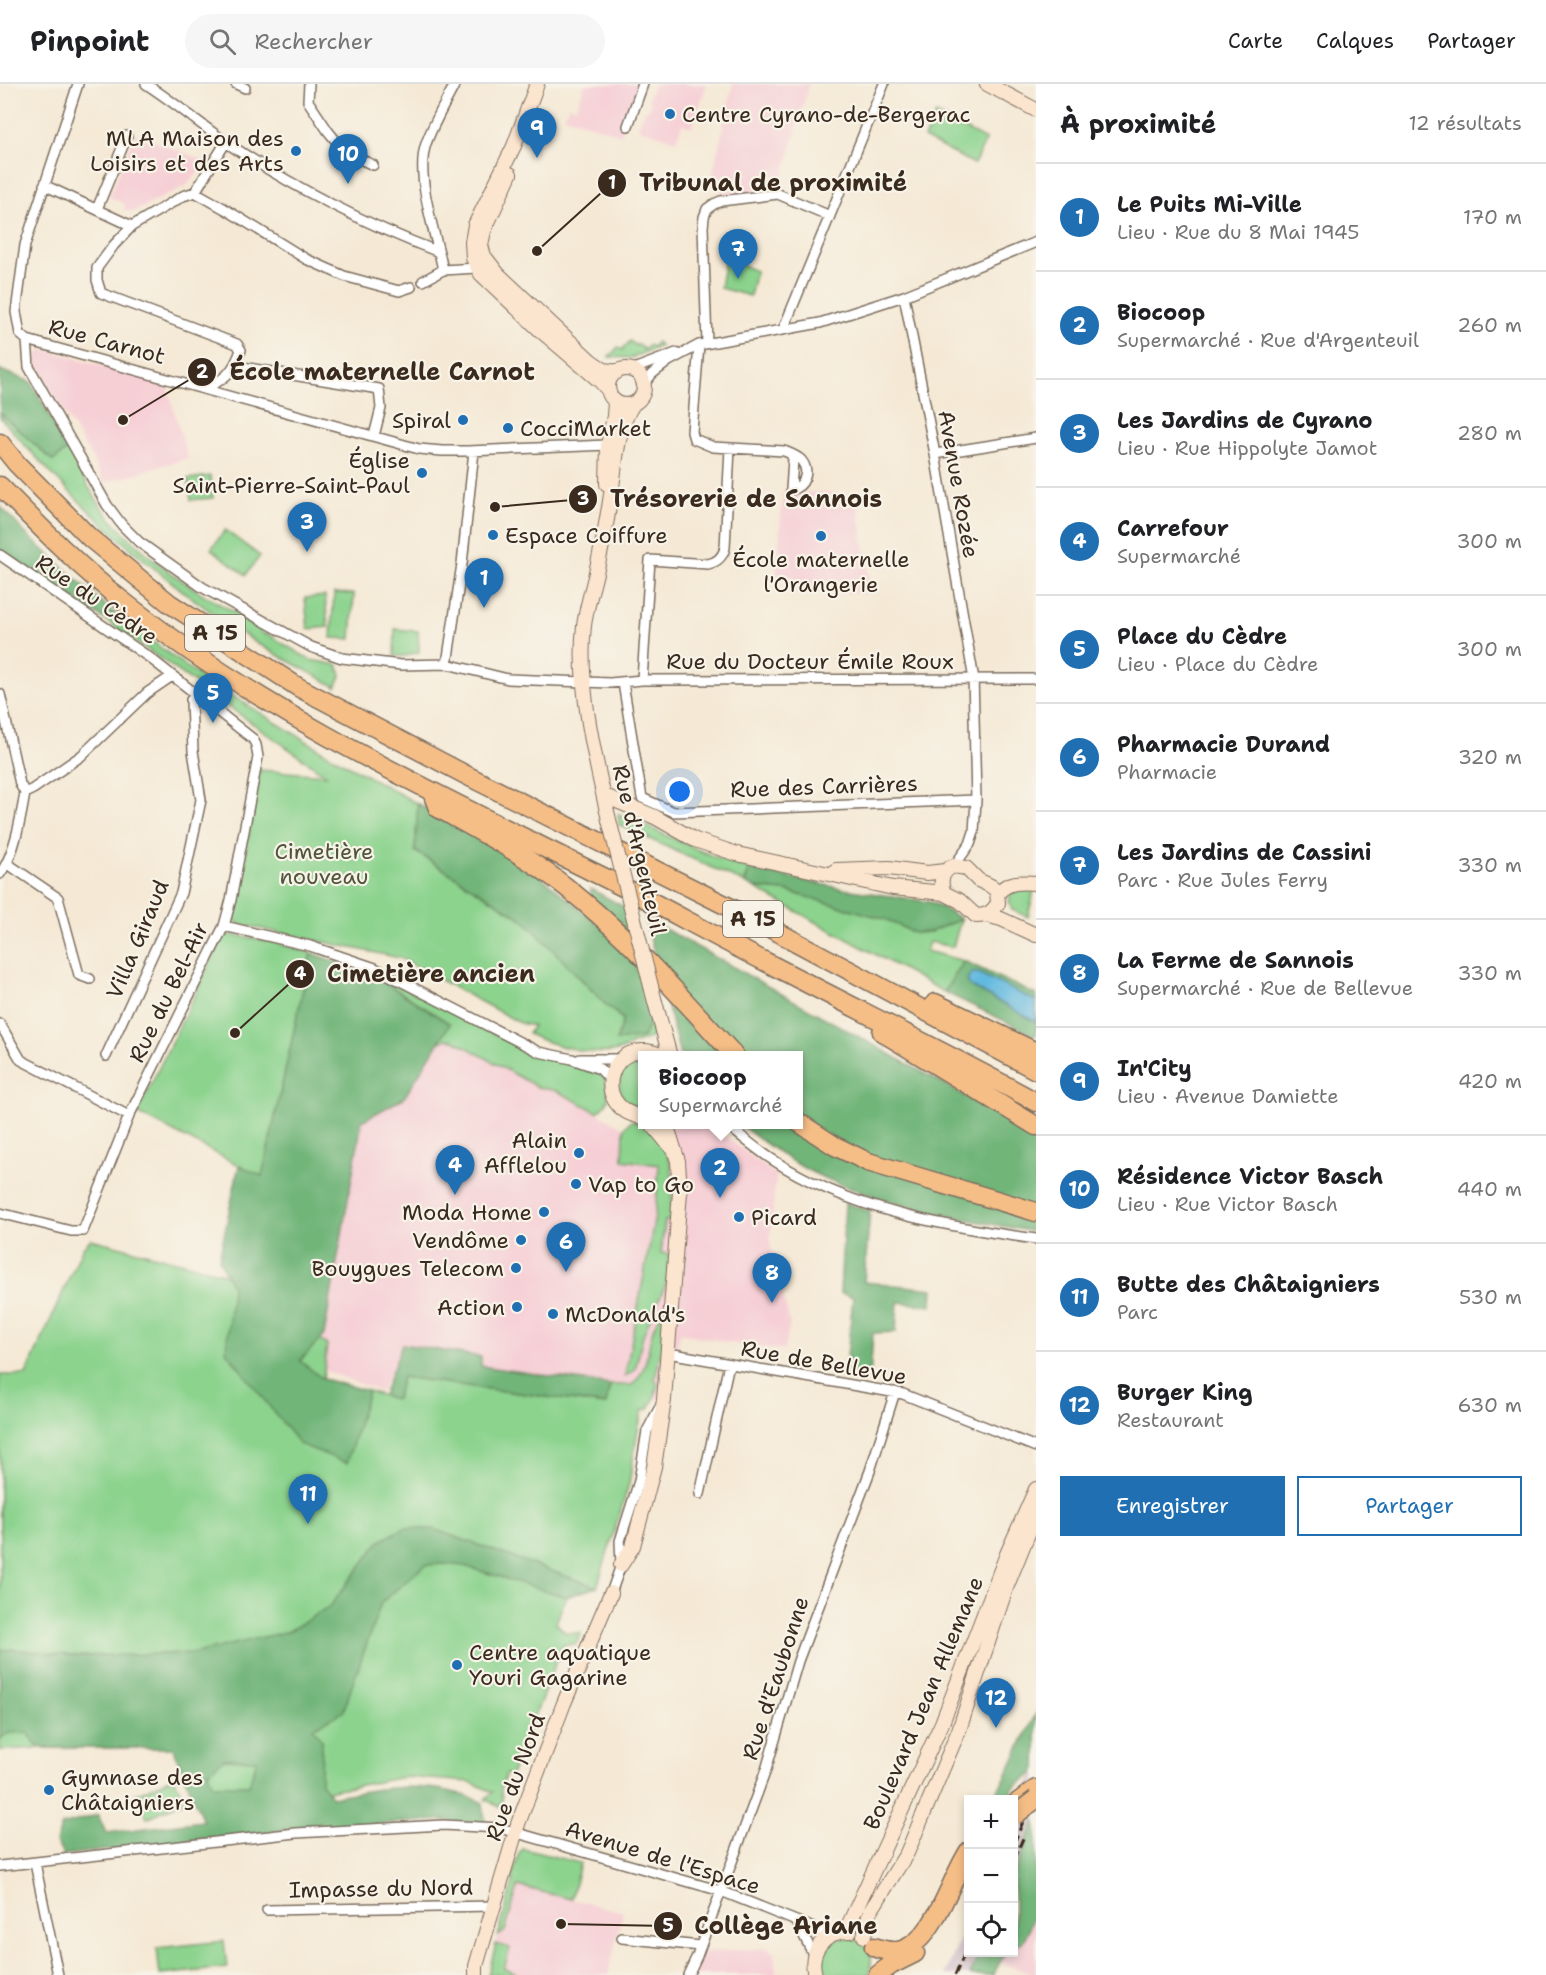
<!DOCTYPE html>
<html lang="fr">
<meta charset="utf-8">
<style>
body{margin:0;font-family:"Shantell Sans",sans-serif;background:#f6f6f6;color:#202124}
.controls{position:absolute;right:18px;bottom:18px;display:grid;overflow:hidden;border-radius:0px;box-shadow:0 3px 9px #0003}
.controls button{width:54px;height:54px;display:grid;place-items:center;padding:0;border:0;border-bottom:2px solid #e0e0e0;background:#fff;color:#202124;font:30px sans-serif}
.you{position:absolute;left:680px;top:708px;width:21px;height:21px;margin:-15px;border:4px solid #fff;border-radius:50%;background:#1a73e8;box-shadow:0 0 0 9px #1a73e833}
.badge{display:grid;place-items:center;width:39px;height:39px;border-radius:50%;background:#1f6fb2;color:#fff;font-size:20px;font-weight:700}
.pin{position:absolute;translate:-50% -50px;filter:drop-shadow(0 2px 3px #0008)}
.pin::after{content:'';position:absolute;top:32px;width:21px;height:18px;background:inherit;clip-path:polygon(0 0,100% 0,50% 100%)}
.popup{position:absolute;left:638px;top:967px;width:165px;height:78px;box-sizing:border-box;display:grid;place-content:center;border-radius:0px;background:#fff;filter:drop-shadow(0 2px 4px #0005);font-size:20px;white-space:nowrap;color:#757577}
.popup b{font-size:22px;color:#202124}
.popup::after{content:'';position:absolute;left:50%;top:100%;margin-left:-12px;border:12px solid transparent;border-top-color:#fff}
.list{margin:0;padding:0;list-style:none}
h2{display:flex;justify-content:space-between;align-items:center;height:78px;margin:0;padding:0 24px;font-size:26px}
h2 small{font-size:20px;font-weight:400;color:#757577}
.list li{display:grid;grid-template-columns:39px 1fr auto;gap:18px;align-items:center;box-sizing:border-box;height:108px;padding:0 24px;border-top:2px solid #e0e0e0}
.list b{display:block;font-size:22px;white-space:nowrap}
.list p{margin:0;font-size:20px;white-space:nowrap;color:#757577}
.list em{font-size:20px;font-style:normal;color:#757577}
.actions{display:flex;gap:12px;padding:18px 24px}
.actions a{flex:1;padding:14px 0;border:2px solid #1f6fb2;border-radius:0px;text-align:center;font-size:21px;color:#1f6fb2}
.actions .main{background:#1f6fb2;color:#fff}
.icon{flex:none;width:33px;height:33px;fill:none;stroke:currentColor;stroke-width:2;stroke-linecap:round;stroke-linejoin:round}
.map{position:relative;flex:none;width:1036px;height:1891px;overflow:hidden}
header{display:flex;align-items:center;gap:36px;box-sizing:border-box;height:84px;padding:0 30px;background:#fff;border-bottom:2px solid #e0e0e0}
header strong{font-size:28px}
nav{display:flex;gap:33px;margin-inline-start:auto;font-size:21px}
.search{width:420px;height:54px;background:#f6f6f6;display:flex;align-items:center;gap:15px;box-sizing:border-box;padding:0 21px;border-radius:33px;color:#757577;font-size:22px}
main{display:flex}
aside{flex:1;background:#fff}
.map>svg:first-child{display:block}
</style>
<header>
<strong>Pinpoint</strong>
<div class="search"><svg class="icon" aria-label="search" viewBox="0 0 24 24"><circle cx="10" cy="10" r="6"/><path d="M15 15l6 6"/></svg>Rechercher</div>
<nav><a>Carte</a><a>Calques</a><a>Partager</a></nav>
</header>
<main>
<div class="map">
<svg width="1036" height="1891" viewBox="0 0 1036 1891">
<rect width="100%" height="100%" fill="#f7f3e8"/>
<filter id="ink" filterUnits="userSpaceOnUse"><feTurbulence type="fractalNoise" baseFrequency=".0167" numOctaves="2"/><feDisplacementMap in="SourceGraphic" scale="12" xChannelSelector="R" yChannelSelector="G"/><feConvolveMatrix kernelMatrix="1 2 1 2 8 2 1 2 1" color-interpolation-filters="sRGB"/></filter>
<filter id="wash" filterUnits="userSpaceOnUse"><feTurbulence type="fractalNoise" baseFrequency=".008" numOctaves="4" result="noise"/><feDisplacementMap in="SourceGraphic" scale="24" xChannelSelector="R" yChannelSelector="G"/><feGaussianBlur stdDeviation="1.35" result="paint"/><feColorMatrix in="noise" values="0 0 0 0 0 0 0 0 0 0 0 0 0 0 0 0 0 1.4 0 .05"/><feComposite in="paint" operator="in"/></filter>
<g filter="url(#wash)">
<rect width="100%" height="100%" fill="#f5e9d5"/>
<path fill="#f6cfd5" d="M585,0H639L621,51L564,32L569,21L576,24Z
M654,0H707L692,43L682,40L676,57L638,44L644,27H647L651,18L648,16Z
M733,0H809L780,105L728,110L718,106L713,100L712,92Z
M135,50L205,77L196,91L187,101L134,128L124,126L125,120L109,113Z
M42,265L166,299L188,374L104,399L91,372L39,287L35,274Z
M783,407L856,410L872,510L796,507L795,496L776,494Z
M450,940L637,1052L685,1041H710L776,1091L770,1159L790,1239L784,1266L737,1260L681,1249L661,1316L471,1288L402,1265L381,1308L300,1277L324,1251L362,1037L404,1014Z
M512,1800L623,1828L608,1891H488Z
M1036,1827V1891H1034L1001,1879L1003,1870L1014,1868V1863L1024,1856Z
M767,1864L774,1869L776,1891H695L699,1877L703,1871L707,1868Z"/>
<path fill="#d1bdc8" d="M1036,1684V1736L1014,1789V1735Z
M968,1837L969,1868L980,1869L970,1891H945Z"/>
<path fill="#8cd38e" stroke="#647e56" stroke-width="1.5" d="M936,30L986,56L974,80L924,54Z
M725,174L756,187L750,212L720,204Z
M630,257L636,262L638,260L644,266L649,261L652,263L657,258L661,262L631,274L609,273L618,263L622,266Z
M0,329L53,377L68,365C81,389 93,415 112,436C148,476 196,509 244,533L243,536L261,546L260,548L265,551L266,549L310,576L338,581L341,592L336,603C308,587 279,573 252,556C157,494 74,419 0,333Z
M210,392L213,414L191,416L188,395Z
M225,446L260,472L246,491L211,465Z
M334,509L354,510L351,555L331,554Z
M325,512L328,543L308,545L305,514Z
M114,529L195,589L324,668L418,720L415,767L524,836L605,920L643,953L652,934L654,946L652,953C646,957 640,957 634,959C629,961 625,965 621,966C596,974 551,961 528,950L533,942L520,939L400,874L238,840L234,834L260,686L326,691L107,537Z
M395,545L418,547L419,568L406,572H394Z
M618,730C662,748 703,771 749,785L745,799L619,741Z
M754,804L786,807L886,835L914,849L930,848L961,835L953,863L929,858L926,867L964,877L944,908Z
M1020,805L1034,806L1028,833L1012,826L1009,818L1011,809Z
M227,850L270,857L311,869L262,1093L137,1029L224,851Z
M370,889L439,920L523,965L564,979L591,984L605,993C608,1009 613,1018 597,1028L557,1007L537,1003L454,956L446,955L438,959L449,939Z
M642,975V1024C611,1019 613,981 642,975Z
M631,1037L642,1039V1040L646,1041C679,1074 674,1094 670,1137H665L661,1169L670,1170L666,1200L643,1251L636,1282L633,1288L625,1292L655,1132L659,1081L623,1076L624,1044Z
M91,1155L222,1189L327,1261L323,1295L396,1315L402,1293L605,1321L610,1301H632C656,1278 642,1249 665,1226L662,1264L655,1295L658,1301L654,1315L648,1326H643L638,1345L629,1400L597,1503L566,1513L556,1539L566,1549H581L576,1560L563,1561L511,1691L506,1690L501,1705L502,1717L499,1723L485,1715L493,1708L470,1698L405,1693L327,1707L204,1737L173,1663L39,1664L0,1666V1291H26L83,1163Z
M174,1693L184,1717L147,1734L136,1710Z
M523,1765L580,1779L571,1815L518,1802L505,1847L498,1852L513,1798L512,1794L519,1769Z
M839,1854C863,1852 877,1867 869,1891H822C816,1874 824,1862 839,1854Z
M224,1857L227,1884L160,1891L157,1864Z
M496,1860L510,1864L504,1885L515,1889L514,1891H488Z"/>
<path fill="#71b579" stroke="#56704c" stroke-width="1.5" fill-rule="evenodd" d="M0,286L31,298L68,365L53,377L0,329Z
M0,422L28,452L114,529L107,537L0,466Z
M418,720L504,762L636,871L652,934L643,953L616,957L623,935L605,920L524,836L415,767Z
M749,785L844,805L930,818L939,822L961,835L930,848L914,849L885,835L786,807L754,804L745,799Z
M591,805L624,823L631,852L589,814Z
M645,834L1014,1039L1036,1054V1148C960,1135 891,1123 820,1092C791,1079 765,1059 740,1041L798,1040V972L680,971Z
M311,869L370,889L450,940L404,1014L362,1037L324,1251L300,1277L323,1295L368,1307L347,1379L299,1360L226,1267L232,1203L219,1175L239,1081L262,1092Z
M964,877L1036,911V952L944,908Z
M845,1119L870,1127L864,1198L933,1205L932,1222L898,1218L896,1248L873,1249L870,1294L845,1293L853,1213L840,1209Z
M402,1260L481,1273V1282L610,1301L606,1321L402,1293L396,1315L383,1312Z
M405,1444L433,1445L597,1503L566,1513L464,1482L445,1480L425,1481L381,1519L343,1628L313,1644L322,1656L321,1699L332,1713C382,1703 435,1695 483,1719L485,1740L442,1736L293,1745L63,1771L56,1758L62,1741L98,1731L106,1749L203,1737L173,1664H39L28,1649C18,1649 6,1646 0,1656V1567L12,1565L79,1572L196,1569L289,1547L330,1522L380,1457ZM224,1675L257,1676L249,1701H213L208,1688Z
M1036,1629V1684L1033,1690L1012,1705L1014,1714L1013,1715L991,1716L1004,1696Z
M1036,1736V1827L1024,1856L1014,1863V1789Z
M980,1868L1005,1869L993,1891H970Z"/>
<path fill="#63bae0" stroke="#4f727f" stroke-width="1.5" d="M971,889H978L1036,917V938L970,902L967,896Z"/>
</g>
<g filter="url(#ink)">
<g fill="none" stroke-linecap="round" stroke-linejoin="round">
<defs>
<path id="street" d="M78,0L25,161L16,228L20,250L27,256L29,283L107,421L122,441L139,458L202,503L311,563L342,574L401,581L447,580L508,595L610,599L642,596L1036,595
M146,0C174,18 200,40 227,59C291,102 367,141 439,168
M236,0L245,4
M309,0L308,17L328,47L345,68L373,81
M455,0C446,18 430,45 425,63C416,96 436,151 443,186L477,184
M628,42L643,0
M44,101L132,142
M195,108L226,58
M97,125L127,52
M423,197L443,186
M904,212L935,370L973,590L976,716L974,748L970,760L954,782
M783,246L884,0
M27,256L419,365L442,367H468L608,361L611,358
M707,259L703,143L704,133L707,125L714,120L721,117L778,110L830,132
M699,261L692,348L694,355L713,363L784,367C789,369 797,372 801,376C811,388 804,402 791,406L793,375L791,370
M236,282L379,305L381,324L374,352
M631,286L676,269
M644,300L652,290L669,277L699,261L820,239L904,212L1036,158
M205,304C225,296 234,287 241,266L237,260L101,209L97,196V184L114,161L132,142L183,112L195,108L225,125L306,175L344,192L399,207L411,203
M935,370L1036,354
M0,471L150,574L253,655L256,661L258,673L231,816L224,842L129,1032L83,1147H71L0,1129
M447,580L462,480L474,367
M642,596L650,476L708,480C717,478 722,474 725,464L730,364
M623,599L642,714L674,728L976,716
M0,610L20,700L25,709
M25,709L33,705L81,672L147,609L172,592
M8,780L58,814L79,891L90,895
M0,790C15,770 21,733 25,709
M224,842L310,862L375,884L539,968L572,975L600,985L610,996
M0,940L21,976L129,1032
M106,972L181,809L201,716L193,667L191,616L195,608
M580,975H620
M726,1040C741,1052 755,1064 770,1074C850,1127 943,1142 1036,1155
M668,1269L903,1310L1036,1363
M700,1410L729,1280
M611,1509L621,1481L620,1457L639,1397L647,1347L661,1321
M35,1779L58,1891
M0,1782L296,1749L443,1741L500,1744L721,1807L831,1851
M267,1826L495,1822
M797,1838L814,1872
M622,1854L700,1862
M688,1891L697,1872L766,1686L798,1577L870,1387L895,1308"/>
<path id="secondary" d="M537,0L514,62L475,141L472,158L473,174L481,190L540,246L601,298L609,307
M987,0L1036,26
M510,90L484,147L481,161L484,172L498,190L591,277L604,286L617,288
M608 303a18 18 0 1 1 36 0a18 18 0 1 1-36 0Z
M607,400L608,361L614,332L615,317
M605,712L655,733L695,756L737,770L893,804L944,809
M609,736C596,678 577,602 584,542C586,526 591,509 595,493C601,468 606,443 610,417C615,388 616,345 633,320
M954,782L966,784L978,796L991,802L997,807L998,819C993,828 987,832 976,832L960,817L944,809C939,797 942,786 954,782Z
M836,786L889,784L927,789L945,787
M998,809C1008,797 1021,798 1036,799
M986,831L1001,835L1036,851
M655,918L670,972
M642,1033C587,1024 610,947 663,972
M652,1040L670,1062
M621,1481L633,1462L654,1383L664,1316L680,1108L678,1077L666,1040
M843,1847L849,1840L942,1639L1007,1470L1036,1405
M864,1852L870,1828L907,1769L959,1646L1006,1504L1036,1430
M476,1891V1882L518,1740L564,1619L611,1509
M815,1891C808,1867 825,1846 850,1847"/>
<path id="highway" d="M0,359L17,380L90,454L169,519L298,603L466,691L751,834L1036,986
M0,402C41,444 82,486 129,522C270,633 433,708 593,788C651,816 708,849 766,878C856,925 947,969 1036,1018
M434,714L438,724C481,748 527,772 566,803C629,853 681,913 735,972
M935,919L1036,968
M882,948L1036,1042
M798,1038L835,1062L868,1078L1036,1128
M1014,1721L1036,1705
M874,1863C883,1866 893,1869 902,1866C936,1855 950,1795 969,1767
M878,1891L891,1881L915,1869"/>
</defs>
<use href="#street" stroke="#7c6d5e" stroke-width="12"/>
<use href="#secondary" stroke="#7c6d5e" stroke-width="16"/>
<use href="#highway" stroke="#7c6d5e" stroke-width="21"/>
<use href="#street" stroke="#fff" stroke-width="9"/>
<use href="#secondary" stroke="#fbe5cf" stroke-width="14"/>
<use href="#highway" stroke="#f6be87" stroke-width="18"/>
<path stroke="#3b2a1e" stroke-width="3" stroke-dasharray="9 4.5" stroke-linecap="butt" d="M1014,1759L1036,1707
M1014,1775L1024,1752
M955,1891L969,1860"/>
<defs>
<path id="secondary-bridge" d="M609,736L655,918"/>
<path id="highway-bridge" d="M1014,1732L1036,1715"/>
</defs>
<use href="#secondary-bridge" stroke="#7c6d5e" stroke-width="16" stroke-linecap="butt"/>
<use href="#highway-bridge" stroke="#7c6d5e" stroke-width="21" stroke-linecap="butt"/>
<use href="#secondary-bridge" stroke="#fbe5cf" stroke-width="14"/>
<use href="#highway-bridge" stroke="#f6be87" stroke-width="18"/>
</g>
</g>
<g fill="#1f6fb2" stroke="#f7f3e8" stroke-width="2">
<circle cx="670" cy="30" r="6"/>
<circle cx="296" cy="67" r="6"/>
<circle cx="463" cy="336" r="6"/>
<circle cx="508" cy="344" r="6"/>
<circle cx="422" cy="389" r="6"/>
<circle cx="493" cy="451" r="6"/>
<circle cx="821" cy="452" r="6"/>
<circle cx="579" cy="1069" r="6"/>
<circle cx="576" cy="1100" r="6"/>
<circle cx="544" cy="1128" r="6"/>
<circle cx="739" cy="1133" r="6"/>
<circle cx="521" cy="1156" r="6"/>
<circle cx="516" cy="1184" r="6"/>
<circle cx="517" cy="1223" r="6"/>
<circle cx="553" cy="1230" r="6"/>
<circle cx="457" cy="1581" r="6"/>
<circle cx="49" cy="1706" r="6"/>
</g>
<g text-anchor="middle" stroke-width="4.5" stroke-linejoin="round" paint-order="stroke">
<g fill="#f7f3e8" stroke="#73665b" stroke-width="1.5">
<rect x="185" y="531" width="60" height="36" rx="4.5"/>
<rect x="723" y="817" width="60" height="36" rx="4.5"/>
</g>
<g font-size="21" font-weight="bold" fill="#3b2a1e">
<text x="215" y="556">A 15</text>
<text x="753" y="842">A 15</text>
</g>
<g font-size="22" fill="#3b2a1e" stroke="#f7f3e8" text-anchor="start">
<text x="682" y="38">Centre Cyrano-de-Bergerac</text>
<text x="284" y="62" text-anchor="end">MLA Maison des<tspan x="284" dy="25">Loisirs et des Arts</tspan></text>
<text x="451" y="344" text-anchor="end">Spiral</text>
<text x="520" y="352">CocciMarket</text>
<text x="410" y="384" text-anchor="end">Église<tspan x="410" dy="25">Saint-Pierre-Saint-Paul</tspan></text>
<text x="505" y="459">Espace Coiffure</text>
<text x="821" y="483" text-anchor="middle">École maternelle<tspan x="821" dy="25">l'Orangerie</tspan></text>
<text x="567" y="1064" text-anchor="end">Alain<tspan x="567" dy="25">Afflelou</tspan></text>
<text x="588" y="1108">Vap to Go</text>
<text x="532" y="1136" text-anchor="end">Moda Home</text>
<text x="751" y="1141">Picard</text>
<text x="509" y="1164" text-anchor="end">Vendôme</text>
<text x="504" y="1192" text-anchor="end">Bouygues Telecom</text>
<text x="505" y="1231" text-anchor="end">Action</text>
<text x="565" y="1238">McDonald's</text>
<text x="469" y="1576">Centre aquatique<tspan x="469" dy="25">Youri Gagarine</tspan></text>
<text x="61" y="1701">Gymnase des<tspan x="61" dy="25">Châtaigniers</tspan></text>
</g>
<g font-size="22" fill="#3b2a1e" stroke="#f7f3e8">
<text transform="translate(107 257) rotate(15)" y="8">Rue Carnot</text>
<text transform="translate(959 400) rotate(80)" y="8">Avenue Rozée</text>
<text transform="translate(97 515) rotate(34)" y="8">Rue du Cèdre</text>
<text x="810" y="585">Rue du Docteur Émile Roux</text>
<text transform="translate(824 702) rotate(-2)" y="8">Rue des Carrières</text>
<text transform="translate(640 766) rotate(77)" y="8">Rue d'Argenteuil</text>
<text transform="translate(137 855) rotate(-67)" y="8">Villa Giraud</text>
<text transform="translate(168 908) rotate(-64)" y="8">Rue du Bel-Air</text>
<text transform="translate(824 1278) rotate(10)" y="8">Rue de Bellevue</text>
<text transform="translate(775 1594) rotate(-72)" y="8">Rue d'Eaubonne</text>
<text transform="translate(923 1619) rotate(-67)" y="8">Boulevard Jean Allemane</text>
<text transform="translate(515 1693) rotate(-70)" y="8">Rue du Nord</text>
<text transform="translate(663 1773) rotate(17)" y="8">Avenue de l'Espace</text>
<text transform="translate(381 1804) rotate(-1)" y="8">Impasse du Nord</text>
</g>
<g font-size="22" fill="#4f543a" stroke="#f7f3e8">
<text x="324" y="775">Cimetière<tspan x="324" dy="25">nouveau</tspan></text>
</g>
</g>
<path fill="none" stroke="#3b2a1e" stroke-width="2" d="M537 167L612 99M123 336L202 288M495 423L583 415M235 949L300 890M561 1840L668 1842"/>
<g fill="#3b2a1e" stroke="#f7f3e8" stroke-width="2">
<circle cx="537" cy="167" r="6"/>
<circle cx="123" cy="336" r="6"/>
<circle cx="495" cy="423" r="6"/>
<circle cx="235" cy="949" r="6"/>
<circle cx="561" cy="1840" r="6"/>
<circle cx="612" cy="99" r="15"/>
<circle cx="202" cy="288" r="15"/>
<circle cx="583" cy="415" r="15"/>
<circle cx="300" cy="890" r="15"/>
<circle cx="668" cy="1842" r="15"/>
</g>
<g font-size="18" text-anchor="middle" font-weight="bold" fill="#fff">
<text x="612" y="105">1</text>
<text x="202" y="294">2</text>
<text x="583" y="421">3</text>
<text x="300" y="896">4</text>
<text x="668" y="1848">5</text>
</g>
<g font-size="24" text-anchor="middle" font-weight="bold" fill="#3b2a1e" stroke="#f7f3e8" stroke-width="4.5" stroke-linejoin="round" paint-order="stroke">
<text x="773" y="107">Tribunal de proximité</text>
<text x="382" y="296">École maternelle Carnot</text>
<text x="746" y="423">Trésorerie de Sannois</text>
<text x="431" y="898">Cimetière ancien</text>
<text x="786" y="1850">Collège Ariane</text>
</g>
</svg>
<div class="controls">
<button>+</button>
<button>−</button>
<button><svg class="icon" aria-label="locate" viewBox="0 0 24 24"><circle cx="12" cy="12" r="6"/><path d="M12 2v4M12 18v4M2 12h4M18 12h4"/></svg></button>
</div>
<div class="you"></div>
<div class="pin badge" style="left:484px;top:524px">1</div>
<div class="pin badge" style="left:720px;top:1114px">2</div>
<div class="popup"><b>Biocoop</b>Supermarché</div>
<div class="pin badge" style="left:307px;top:468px">3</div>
<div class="pin badge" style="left:455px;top:1111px">4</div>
<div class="pin badge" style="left:213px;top:639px">5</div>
<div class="pin badge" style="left:566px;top:1188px">6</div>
<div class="pin badge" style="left:738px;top:195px">7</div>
<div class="pin badge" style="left:772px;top:1219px">8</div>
<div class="pin badge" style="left:537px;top:74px">9</div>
<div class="pin badge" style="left:348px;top:100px">10</div>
<div class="pin badge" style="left:308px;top:1440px">11</div>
<div class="pin badge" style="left:996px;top:1644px">12</div>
</div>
<aside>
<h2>À proximité<small>12 résultats</small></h2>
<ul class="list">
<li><span class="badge">1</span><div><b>Le Puits Mi-Ville</b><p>Lieu · Rue du 8 Mai 1945</p></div><em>170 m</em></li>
<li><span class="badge">2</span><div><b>Biocoop</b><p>Supermarché · Rue d'Argenteuil</p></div><em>260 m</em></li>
<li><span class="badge">3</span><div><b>Les Jardins de Cyrano</b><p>Lieu · Rue Hippolyte Jamot</p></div><em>280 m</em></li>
<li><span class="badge">4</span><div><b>Carrefour</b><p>Supermarché</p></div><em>300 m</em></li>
<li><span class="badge">5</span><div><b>Place du Cèdre</b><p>Lieu · Place du Cèdre</p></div><em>300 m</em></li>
<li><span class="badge">6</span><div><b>Pharmacie Durand</b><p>Pharmacie</p></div><em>320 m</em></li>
<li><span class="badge">7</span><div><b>Les Jardins de Cassini</b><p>Parc · Rue Jules Ferry</p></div><em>330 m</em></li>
<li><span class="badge">8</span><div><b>La Ferme de Sannois</b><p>Supermarché · Rue de Bellevue</p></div><em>330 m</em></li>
<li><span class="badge">9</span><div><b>In'City</b><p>Lieu · Avenue Damiette</p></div><em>420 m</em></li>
<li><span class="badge">10</span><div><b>Résidence Victor Basch</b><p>Lieu · Rue Victor Basch</p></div><em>440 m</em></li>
<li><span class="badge">11</span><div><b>Butte des Châtaigniers</b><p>Parc</p></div><em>530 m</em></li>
<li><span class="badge">12</span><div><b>Burger King</b><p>Restaurant</p></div><em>630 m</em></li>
</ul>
<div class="actions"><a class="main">Enregistrer</a><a>Partager</a></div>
</aside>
</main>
